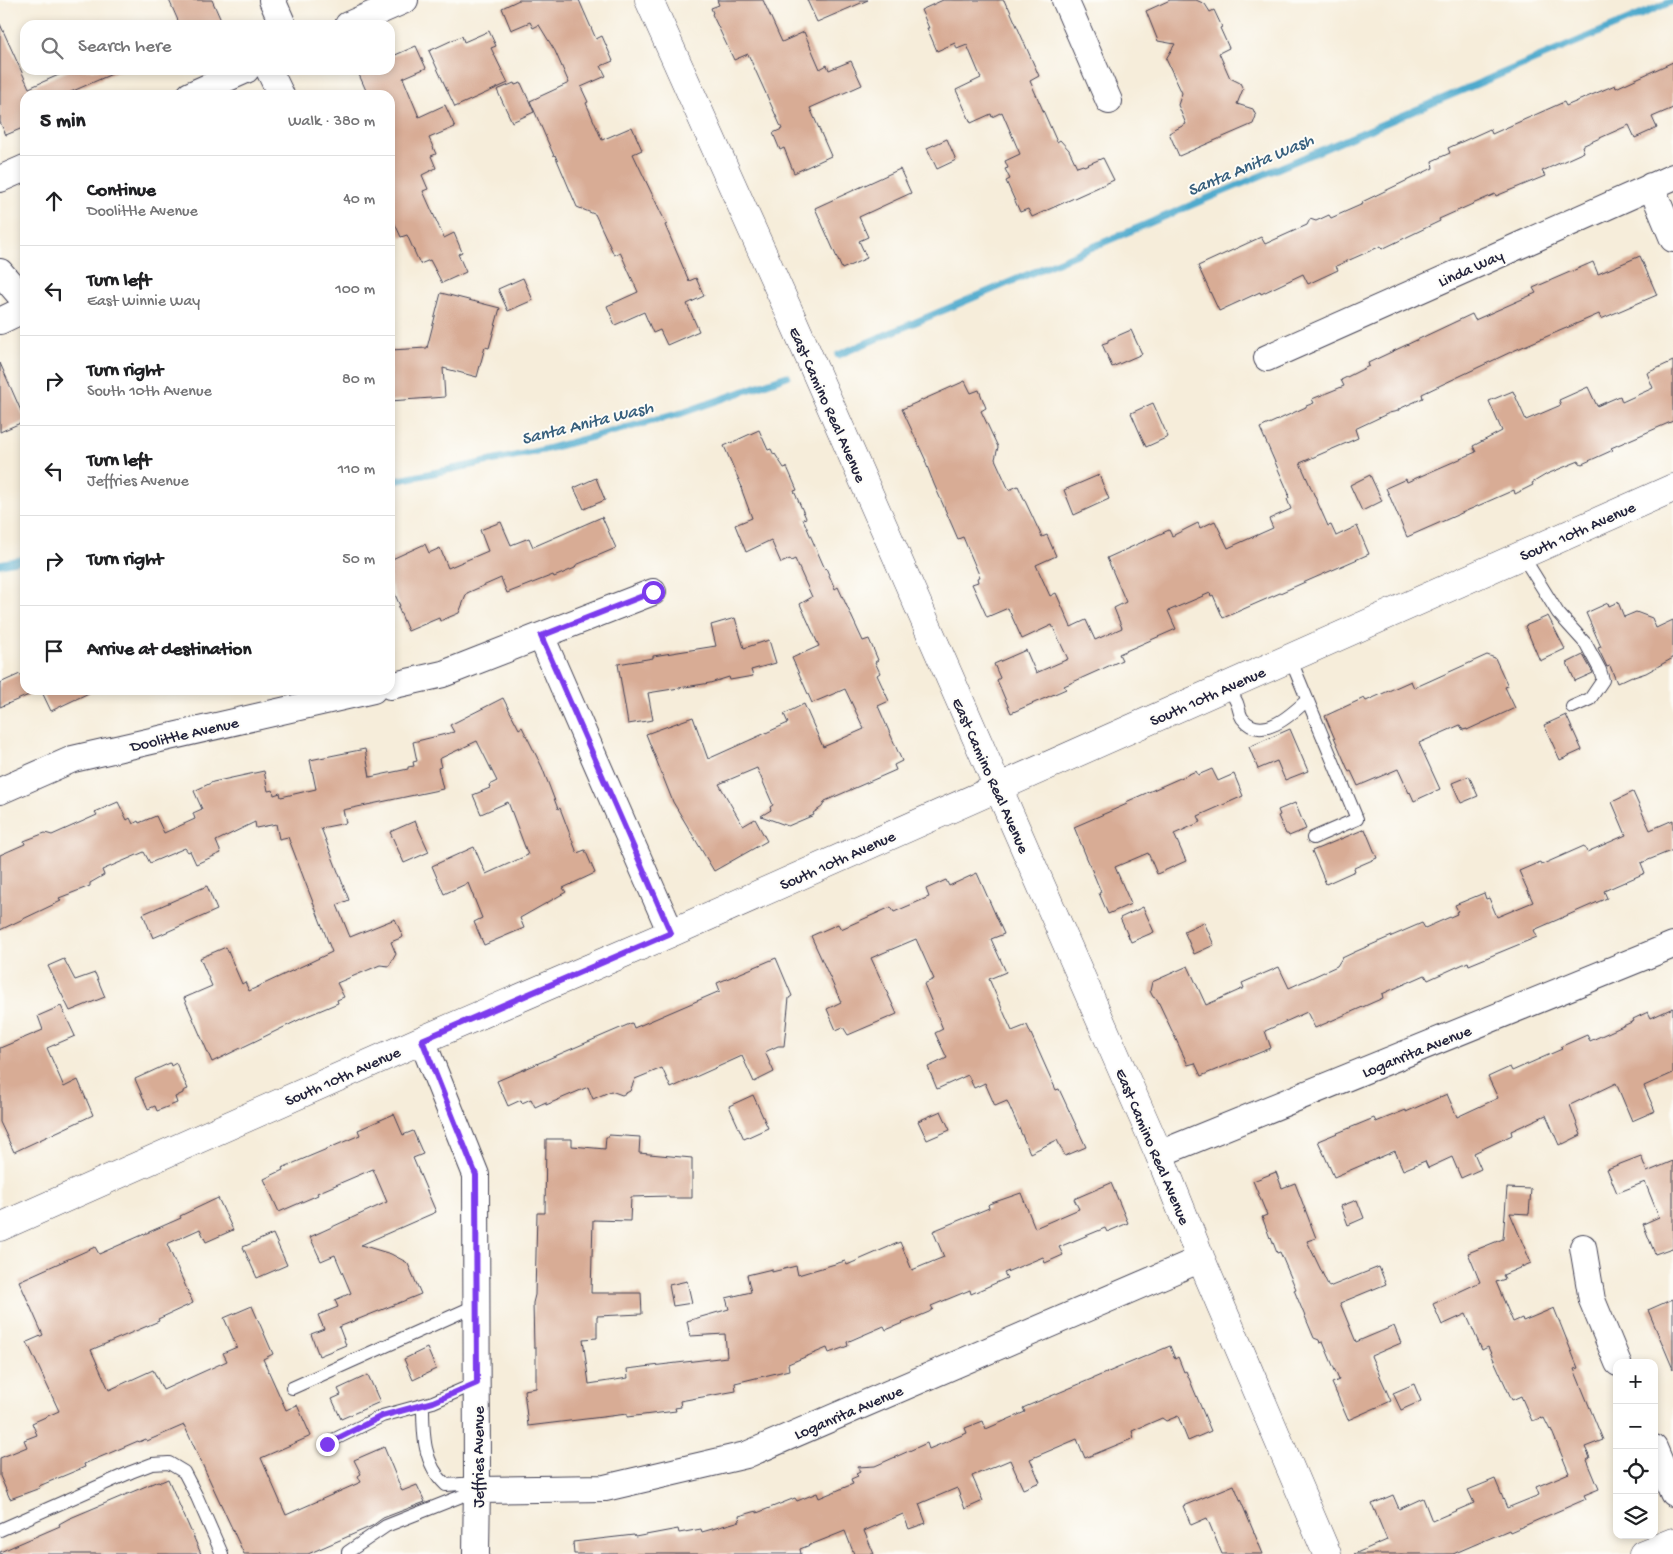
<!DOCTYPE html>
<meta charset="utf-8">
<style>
body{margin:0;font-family:"Gochi Hand",sans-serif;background:#f6f6f6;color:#202124}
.controls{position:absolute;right:15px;bottom:15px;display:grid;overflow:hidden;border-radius:10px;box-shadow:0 2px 8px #0003}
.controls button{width:45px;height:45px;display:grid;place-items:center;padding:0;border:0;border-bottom:1px solid #e0e0e0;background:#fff;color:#202124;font:25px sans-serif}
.stop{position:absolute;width:15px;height:15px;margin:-11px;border:4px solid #7c3aed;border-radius:50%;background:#fff}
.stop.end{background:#7c3aed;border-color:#fff;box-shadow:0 1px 5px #0008}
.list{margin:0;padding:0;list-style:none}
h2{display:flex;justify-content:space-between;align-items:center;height:65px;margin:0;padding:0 20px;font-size:21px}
h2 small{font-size:16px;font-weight:400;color:#757577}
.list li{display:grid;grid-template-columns:32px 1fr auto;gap:15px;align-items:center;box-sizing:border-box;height:90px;padding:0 20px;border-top:1px solid #e0e0e0}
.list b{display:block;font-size:19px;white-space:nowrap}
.list p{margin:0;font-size:16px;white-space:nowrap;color:#757577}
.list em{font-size:16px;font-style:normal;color:#757577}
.icon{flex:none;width:28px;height:28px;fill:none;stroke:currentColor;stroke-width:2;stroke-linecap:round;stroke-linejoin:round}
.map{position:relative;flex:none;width:1673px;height:1554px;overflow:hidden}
.search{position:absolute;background:#fff;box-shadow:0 2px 8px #0003;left:20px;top:20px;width:375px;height:55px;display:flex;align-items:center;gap:12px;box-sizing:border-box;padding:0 18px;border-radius:15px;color:#757577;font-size:19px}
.panel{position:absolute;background:#fff;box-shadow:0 2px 8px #0003;left:20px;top:90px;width:375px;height:605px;border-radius:15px}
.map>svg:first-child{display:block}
</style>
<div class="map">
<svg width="1673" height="1554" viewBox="0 0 1673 1554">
<rect width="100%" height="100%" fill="#fdfcf7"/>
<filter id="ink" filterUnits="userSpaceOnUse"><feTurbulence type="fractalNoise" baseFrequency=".02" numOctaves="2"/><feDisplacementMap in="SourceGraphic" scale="10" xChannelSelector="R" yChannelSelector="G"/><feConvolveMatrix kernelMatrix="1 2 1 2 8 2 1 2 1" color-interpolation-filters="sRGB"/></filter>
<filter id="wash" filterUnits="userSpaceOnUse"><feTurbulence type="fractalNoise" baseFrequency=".0096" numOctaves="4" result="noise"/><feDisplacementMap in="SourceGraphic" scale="20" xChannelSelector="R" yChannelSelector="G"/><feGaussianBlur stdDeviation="1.12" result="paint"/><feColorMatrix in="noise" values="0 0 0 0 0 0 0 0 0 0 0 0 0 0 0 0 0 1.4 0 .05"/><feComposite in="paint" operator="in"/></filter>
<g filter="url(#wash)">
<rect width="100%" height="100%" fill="#f6edda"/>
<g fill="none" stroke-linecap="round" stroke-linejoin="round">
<path stroke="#50aacd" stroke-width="7" d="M838,355L1673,1
M390,482L543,450L682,413L787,376
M0,564L25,559"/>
</g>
<g id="blocks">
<path fill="#d8ac95" d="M169,0H212L223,25H180Z
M519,0H579L596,39L602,36L613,61L601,66L606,76L581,87L588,102L586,103L602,140L632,127L642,150L633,154L662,215L667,224L665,225L689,281L696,278L704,296L687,304L699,331L667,345L660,330L653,333L644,312L615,325L607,306L638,292L620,252L614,255L595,214H594L577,207L555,155L554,156L530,101L569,83L555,51L539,25L533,28L530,22L511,30L502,8Z
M717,0H763L782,42L804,32L820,69L827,65L829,70L851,61L862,85L810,108L831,156L794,173L784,148L780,150L773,133L782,129L748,54L734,60L712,14L713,13L711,8L719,5Z
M807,0H868L817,22Z
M943,0H1004L1007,7L1008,6L1039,76L1030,81L1057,142L1060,140L1069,150L1077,167L1083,165L1084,166L1103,158L1114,180L1032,217L1028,209L1020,212L1006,181L1010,179L1005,169L1008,168L1005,161L1020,154L1002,112L992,117L991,114L971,123L956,90L981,78L967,45L957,49L955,43L937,51L927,28H929L921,10Z
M1170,0H1196L1205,4L1210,12L1214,10L1222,27L1220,28L1229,48L1219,53L1230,78L1240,83L1243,89L1237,104L1253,109L1256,116L1253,124L1179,156L1169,133L1186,124L1178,105L1182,93L1166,59L1175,44L1158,41L1146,11Z
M0,24L29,88L70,70H121L64,95H25V127L6,135L0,122Z
M489,31L496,46L491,48L508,83L455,107L429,51L457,38L462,36L464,42Z
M416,46L426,68L403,78L419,117L445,105L455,127L429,138L436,154L431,156L436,168L422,175L428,189L423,191L444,238L454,233L462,252L458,254L466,272L442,283L430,260L420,264L407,235L401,237L390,213V95H368L357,70H390V48L393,56Z
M1673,62V108L1652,117L1657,128L1635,138L1629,125L1582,146L1584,152L1542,171L1545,176L1496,196L1495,194L1439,219L1440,221L1382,249L1381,246L1336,266L1338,270L1308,284L1303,274L1261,294L1260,292L1219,311L1198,266L1261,237L1265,244L1307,225L1310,219L1316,221L1329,215L1331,218L1363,204L1362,202L1433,168L1432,161L1450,153L1448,148L1490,129L1492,134L1564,102L1566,106L1615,85L1616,88Z
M514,83L515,85L521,83L534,112L512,122L497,90Z
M947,139L956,160L937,169L927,148Z
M900,169L911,193L859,217L868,237L859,241L867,258L842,269L815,208Z
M1640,256L1657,295L1601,319L1599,314L1513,351L1422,394L1423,398L1399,409L1398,411L1389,413L1355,429L1358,438L1300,463L1328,526L1331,525L1336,536L1357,526L1369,554L1223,618L1213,595L1211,596L1210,593L1168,611L1176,629L1119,654L1122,660L1064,686L1066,689L1011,713L997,680L1000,678L994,664L1026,650L1036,673L1068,659L1052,625L1022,639L1008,608L987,617L972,584L978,582L977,578L980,577L963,537L958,539L934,484L925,461H926L902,409L965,381L971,393L979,390L986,408L981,411L998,447L995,459L1009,490L1018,486L1042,537L1047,535L1056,556L1036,565L1050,596L1056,593L1071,627L1086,620L1095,640L1122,628L1114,608L1126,602L1107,558L1169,530L1172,536L1198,523L1200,528L1215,521L1228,548L1273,528L1269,519L1291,509L1287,499L1289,498L1288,495L1289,494L1260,428L1306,407V406L1314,403L1312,399L1344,386L1341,380L1369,366L1368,363L1472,314L1475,320L1536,293L1533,288L1593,262L1598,274Z
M523,278L533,300L508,311L498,289Z
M441,293L500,308L489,348L485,347L477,377L443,368L445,397L390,401V350L427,348Z
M1131,330L1142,354L1112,367L1102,344L1108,342V340Z
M1673,361V421L1611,448L1613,450L1582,464L1580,463L1579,461L1547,474L1532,483L1533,485L1515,494L1514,490L1407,537L1386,488L1406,479L1407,482L1476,452L1473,446L1502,431L1489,401L1513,391L1526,420L1561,405L1559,400L1588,387L1597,406L1620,396L1622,402L1653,388L1647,373Z
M0,363L25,420V421L0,432Z
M1153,403L1168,437L1146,447L1131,413Z
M759,430L768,450L771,449L774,455L775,454L784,468L787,467L797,490L794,491L806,518L803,519L825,569L826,568L835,589L838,587L863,641L869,639L878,660L875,662L880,673L877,675L889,701L878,706L902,761L894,765L896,770L825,801L822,807L813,813L814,815L788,826L761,816L771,810L770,807L773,805L757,768L719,784L743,826L755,819L767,841L714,871L673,802L646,734L693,717L708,759L788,723L784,714L804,704L823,747L864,729L845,689L812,703L792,658L819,646L800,604L812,597L795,559L791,561L790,559L781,563L771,540L746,552L735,525L752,518L741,488L742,487L724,446Z
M1099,475L1109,499L1074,515L1064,490Z
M1370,475L1382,501L1362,511L1350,485Z
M596,478L605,500L584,509L574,488Z
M602,517L616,548L576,565L575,568L554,577L553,575L507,593L501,578L467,593L459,613L440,621L439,618L408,631L398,607L400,606L390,583V560L425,544L429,553L440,548L448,568L488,551L480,530L501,522L511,545L529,538L533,547Z
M1618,602L1624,617L1636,612L1652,618L1656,628L1673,620V658L1646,673L1634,677L1632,676L1617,683L1610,666L1607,667L1598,648L1601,647L1586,613L1608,603L1609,606Z
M1548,616L1565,649L1540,661L1525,626Z
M735,618L744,648L769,640L776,663L751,670L753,676L730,680L729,677L710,683L648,693L653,720L628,724L618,664L653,658V656L716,646L711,625Z
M1487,655L1495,658L1508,686L1505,687L1515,708L1467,730V729L1463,730L1460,725L1419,743L1440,789L1414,801L1410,792L1409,793L1398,769L1358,786L1351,771L1349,772L1325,716L1364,698L1366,701L1411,681L1414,688Z
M1583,655L1593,673L1575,681L1567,663Z
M20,674L25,685V690H27L29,695L0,707V683Z
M41,690H95L51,711Z
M503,698L519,729L522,727L542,767L558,809L560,808L577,853L585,850L595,873L563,888L566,892L520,918L524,928L484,945L474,922L482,918L468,883L444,894L432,866L474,847L486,874L528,855L508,802L481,814L473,795L490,788L489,785L497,781L477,741L439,759L441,767L438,768L443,789L343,810L346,823L321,828L349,900L337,905L350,937L395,919L403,937L391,942L396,954L389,966L380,965L337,983L344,997L337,1000L338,1003L307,1016L212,1062L184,998L212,986L200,958L226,947L242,984L245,982L249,991L332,952L288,837L279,839L276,824L256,828L255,822L216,841L221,853L196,864L190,851L188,852L185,848L150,863L144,852L102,870L104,875L90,883V886L59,898L61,901L0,930V855L25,844L24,841L45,833L52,835L97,815L95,812L118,802L127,820L130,818L133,824L138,821L139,823L156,816L164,833L195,819L193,813L202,809L194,791L213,782L264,771L268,791L273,790L274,795L280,793L281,797L316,789L310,760L365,749L370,777L408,769V767L414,766L413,762L417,761L413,742L454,732L450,725Z
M1566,715L1582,750L1560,760L1544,725Z
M1290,729L1308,771L1285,780L1277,761L1258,769L1249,747Z
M1212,769L1218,781L1234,774L1243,796L1198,816L1201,822L1174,834L1186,861L1157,874L1148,853L1115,867L1131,904L1108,914L1099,893L1101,892L1074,827L1127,804L1126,802L1196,771L1198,775Z
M1469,776L1478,796L1461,803L1452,783Z
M1633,792L1650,830L1673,820V850L1641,863L1645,873L1604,891L1607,898L1534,930L1537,937L1469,965L1468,962L1428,980L1425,975L1382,994L1383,998L1315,1028L1307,1012L1265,1031L1271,1048L1249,1057V1056L1201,1076L1195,1063L1188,1065L1157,999L1153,997L1150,991L1152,982L1188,966L1206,1005L1244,988L1242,983L1279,967L1289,988L1337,966L1342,958L1357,951L1422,923L1425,928L1457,914L1456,912L1458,911L1455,905L1484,893L1486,899L1489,898L1497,917L1533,902L1519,871L1540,862L1541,865L1584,846L1587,852L1626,835L1612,802Z
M1295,803L1306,829L1289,836L1288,834H1286L1278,816L1280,815L1278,810Z
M415,821L429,852L404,863L390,832Z
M1365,829L1377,858L1354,868L1355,871L1326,884L1312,851Z
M977,873L1004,934L991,939L1006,972L989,979L1012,1031L1027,1025L1056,1090L1059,1089L1086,1147L1065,1156L1057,1140L1030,1153L1007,1101L995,1106L985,1083L974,1088L968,1075L937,1089L928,1067L947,1058L935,1033L943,1029L924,984L934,979L916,939L871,958L897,1014L848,1035L843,1027L836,1030L827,1009L841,1002L811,936L838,924L841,929L891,907L894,912L929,897L926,889L946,880L949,886Z
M207,886L217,910L153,938L143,914Z
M1143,907L1154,932L1131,942L1120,918Z
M1204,922L1214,945L1194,954L1184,931Z
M776,958L792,996L789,998L784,1046H778L765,1052L774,1072L754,1082L742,1056L671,1088L662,1068L635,1079L630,1091L622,1095L611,1091L593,1099L588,1087L546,1105V1102L535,1107L531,1099L522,1103L521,1100L508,1106L497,1081L632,1023L634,1028L720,991L717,983Z
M64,959L75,980L95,973L105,997L70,1011L48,966Z
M61,1006L75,1036L47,1048L64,1087L78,1080L93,1115L14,1152L0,1122V1048L43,1030L38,1016Z
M1673,1008V1073L1644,1086L1655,1111L1632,1121L1616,1083L1570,1105L1581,1135L1563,1144V1143L1559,1145L1546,1115L1511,1131L1512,1135L1474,1153L1481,1169L1461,1178L1452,1157L1428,1168L1425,1161L1403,1170L1395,1151L1334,1177L1318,1141L1374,1118L1376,1122L1406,1110V1112L1447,1094L1457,1117L1498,1098L1488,1077L1510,1067L1512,1071L1562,1049L1560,1047L1587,1035L1590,1041L1634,1021L1633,1019L1648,1012L1651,1018Z
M170,1063L171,1066L176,1063L188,1089L183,1091V1093L175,1097L177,1103L157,1111L155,1106L148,1109L135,1079Z
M753,1095L768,1128L744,1139L729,1106Z
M941,1111L950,1130L927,1140L918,1121Z
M394,1114L403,1135L413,1131L423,1154L413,1158L436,1212L361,1245L391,1254L406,1262L408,1264L421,1294L339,1327L346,1345L319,1356L311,1334L324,1329L318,1315L338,1307L335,1300L351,1293L335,1255L321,1261L310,1237L387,1202L373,1169L317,1193L318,1195L279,1212L264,1179L283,1170L282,1168L360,1135L358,1130Z
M609,1135L640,1137L639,1153L692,1158V1198H669V1196L631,1197L630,1221L593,1220L591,1293H641L642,1314L597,1316V1338L583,1339L589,1384L628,1378L627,1369L727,1357L725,1334L690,1336L687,1321L729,1309L726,1298L751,1292L747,1275L772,1269V1272L796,1266L798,1275L845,1261L847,1265L900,1242L912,1270L944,1257L933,1231L989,1208L988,1205L989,1204L1021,1193L1035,1228L1079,1209L1074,1199L1111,1183L1128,1223L1107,1232L1105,1228L1059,1247L1063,1255L1045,1263L1043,1257L1004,1273L1007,1278L971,1294L970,1290L931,1306L933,1309L929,1312L886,1330L884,1326L847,1342L848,1346L829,1353L827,1348L788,1364L789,1370L735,1383L736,1391L680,1401L681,1407L675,1408L676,1411L627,1417V1414L528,1426L524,1390L536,1388V1348H534L533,1303L535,1295L537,1213H545L546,1139H572V1146L605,1149L606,1137H608Z
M1641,1156L1647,1172L1673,1161V1249L1672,1248L1655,1254L1643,1224L1659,1217L1645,1182L1617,1193L1607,1169Z
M1276,1172L1282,1188L1295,1183L1316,1238L1307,1241L1329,1287L1379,1267L1386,1284L1340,1303L1356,1342L1394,1326L1401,1343L1371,1356L1391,1401L1348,1420L1332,1383L1339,1380L1323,1342L1320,1343L1319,1340L1314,1338L1294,1290L1296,1289L1280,1252L1277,1253L1271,1237L1270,1238L1262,1217L1267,1215L1253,1181Z
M1507,1188L1531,1189L1529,1214L1510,1213L1531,1263L1503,1275L1505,1279L1496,1282L1513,1322L1522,1318L1523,1321L1554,1308L1578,1368L1574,1369L1603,1440L1585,1447L1590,1458L1587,1460L1599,1489L1584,1495L1586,1499L1510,1532L1509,1530L1453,1554H1354L1387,1540L1372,1504L1393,1495L1399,1509L1423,1498L1432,1521L1474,1503L1468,1490L1495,1479L1507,1508L1539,1495L1536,1487L1569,1473L1551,1429L1550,1430L1544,1418L1542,1419L1541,1418L1532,1421L1521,1396L1512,1400L1488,1347L1482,1350L1466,1314L1442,1325L1433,1304L1480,1282L1468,1253L1503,1239Z
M218,1198L233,1230L206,1242L200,1229L167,1244L193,1303L158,1319L159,1321L91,1350L109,1390L153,1370L163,1390L227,1361L223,1353L237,1347L224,1318L252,1306L273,1354L263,1359L286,1410L297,1405L311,1436L261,1458L286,1515L361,1482L358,1476L361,1474L354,1460L384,1447L402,1491L417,1485L425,1502L383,1518L372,1526L308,1554H244L184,1425L147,1441L146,1439L139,1442L138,1441L84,1464L85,1467L39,1486L40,1488L10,1499L0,1476V1458L27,1447L24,1440L37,1435L32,1423L59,1411L27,1342L43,1335L19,1281L95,1247L99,1254L181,1218L180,1216Z
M1357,1200L1364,1218L1348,1225L1341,1206Z
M273,1234L287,1265L257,1278L243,1247Z
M687,1281L692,1303L673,1306L669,1285Z
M1673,1299V1369L1648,1310Z
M1170,1346L1175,1359L1178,1357L1184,1372L1186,1371L1211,1431L1188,1441L1178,1416L1166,1421L1162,1418L1132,1431L1134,1438L1085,1458L1077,1439L1030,1459L1040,1482L1023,1489L1010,1460L972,1476L983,1501L965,1509L957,1488L919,1504L926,1523L909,1529L903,1514L864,1531L874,1554H854L845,1531L800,1549L801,1554H574L573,1542L634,1535L635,1537L678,1529L679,1533L701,1529L702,1532L740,1521L739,1516L757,1511V1513L795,1498L797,1501L817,1493L819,1498L853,1484L851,1479L858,1476L856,1474L860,1472L858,1467L875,1466L927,1443L929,1449L967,1433L965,1428L983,1421L986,1429L1025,1412L1023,1408L1025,1407Z
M427,1348L436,1369L413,1380L404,1359Z
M368,1375L380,1402L341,1419L332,1399L341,1395L338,1389Z
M1414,1384L1421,1401L1401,1410L1393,1393Z
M168,1479L201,1554H0V1552L60,1526L59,1524L68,1519L158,1481L161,1482Z
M1234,1485L1263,1554H1222L1207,1518L1191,1525L1183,1506Z"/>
</g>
</g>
<g filter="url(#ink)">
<use href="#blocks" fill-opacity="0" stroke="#424053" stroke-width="1"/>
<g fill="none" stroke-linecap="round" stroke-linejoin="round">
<defs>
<path id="lane" d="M1522,555L1558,613L1586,644L1600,670L1603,680L1590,699L1572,707
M1290,658L1357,819L1313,838
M1228,685C1231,691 1234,697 1237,703C1239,708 1239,713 1242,718C1261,743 1291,715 1307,700
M292,1388L477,1305
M423,1405C423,1433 423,1464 446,1485L477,1483
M327,1443L382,1416L433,1402L477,1383
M0,1530L131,1472L152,1464L169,1463L184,1472L197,1497L222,1554
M348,1554V1552L386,1526L477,1490"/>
<path id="street" d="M272,0L283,25
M1065,0L1109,101
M348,25L405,0
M269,70L281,95
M190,95L246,70
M0,179L25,168
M1651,186L1673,239
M0,272L25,301
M0,321L25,309
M1267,358L1673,177
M541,636L671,933
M390,686L443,674L653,592
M0,791L73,759L373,690
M422,1040L476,1175L477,1483L476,1554
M1159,1154L1673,945
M1583,1247L1592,1300L1618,1363
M1654,1448L1673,1493
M477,1490L605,1488L746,1455L1201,1259"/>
<path id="secondary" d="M649,0L795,325L1159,1154L1201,1259L1327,1554
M0,1227L422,1040L671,933L1673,488
M1643,1554L1673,1542"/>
</defs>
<use href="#lane" stroke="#424053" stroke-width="14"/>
<use href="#street" stroke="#424053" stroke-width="28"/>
<use href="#secondary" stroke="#424053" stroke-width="29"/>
<use href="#lane" stroke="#fff" stroke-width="12"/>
<use href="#street" stroke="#fff" stroke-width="26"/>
<use href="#secondary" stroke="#fff" stroke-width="28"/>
</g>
</g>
<g fill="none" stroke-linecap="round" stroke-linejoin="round" filter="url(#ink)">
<path stroke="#7c3aed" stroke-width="6" d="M327,1444L382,1416L433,1402L477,1383L476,1175L422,1040L671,933L541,636L653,592"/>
</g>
<g text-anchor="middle" stroke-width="4" stroke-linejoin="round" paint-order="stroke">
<g font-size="16" fill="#22223b" stroke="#fdfcf7">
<text transform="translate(1470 267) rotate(-24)" y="6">Linda Way</text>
<text transform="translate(829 404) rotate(66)" y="6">East Camino Real Avenue</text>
<text transform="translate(1577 530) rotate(-24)" y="6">South 10th Avenue</text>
<text transform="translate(1207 695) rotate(-24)" y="6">South 10th Avenue</text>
<text transform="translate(184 733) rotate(-13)" y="6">Doolittle Avenue</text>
<text transform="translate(992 775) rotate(66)" y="6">East Camino Real Avenue</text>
<text transform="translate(837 859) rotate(-24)" y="6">South 10th Avenue</text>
<text transform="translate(1416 1050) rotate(-22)" y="6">Loganrita Avenue</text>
<text transform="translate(342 1075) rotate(-24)" y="6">South 10th Avenue</text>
<text transform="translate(1154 1146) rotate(67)" y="6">East Camino Real Avenue</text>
<text transform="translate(848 1411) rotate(-23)" y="6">Loganrita Avenue</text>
<text transform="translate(477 1457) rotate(-90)" y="6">Jeffries Avenue</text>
</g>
<g font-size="18" font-style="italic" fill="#375f7d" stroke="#fdfcf7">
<text transform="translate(1250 164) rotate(-23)" y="6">Santa Anita Wash</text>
<text transform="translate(587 422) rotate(-14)" y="6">Santa Anita Wash</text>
</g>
</g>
</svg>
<div class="controls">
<button>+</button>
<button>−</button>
<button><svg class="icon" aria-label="locate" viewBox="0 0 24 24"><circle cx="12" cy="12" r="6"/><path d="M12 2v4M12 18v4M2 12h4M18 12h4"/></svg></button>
<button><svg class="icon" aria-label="layers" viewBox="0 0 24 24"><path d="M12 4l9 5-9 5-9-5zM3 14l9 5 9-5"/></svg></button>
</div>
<div class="stop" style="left:653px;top:592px"></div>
<div class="stop end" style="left:327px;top:1444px"></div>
<div class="search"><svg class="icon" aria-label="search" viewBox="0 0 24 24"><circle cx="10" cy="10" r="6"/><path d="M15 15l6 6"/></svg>Search here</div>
<section class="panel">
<h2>5 min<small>Walk · 380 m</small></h2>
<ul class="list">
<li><svg class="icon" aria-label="ahead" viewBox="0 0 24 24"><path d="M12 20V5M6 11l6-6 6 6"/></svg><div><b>Continue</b><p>Doolittle Avenue</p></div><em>40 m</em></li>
<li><svg class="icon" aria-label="left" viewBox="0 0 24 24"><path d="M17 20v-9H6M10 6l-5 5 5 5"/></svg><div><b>Turn left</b><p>East Winnie Way</p></div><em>100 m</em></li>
<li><svg class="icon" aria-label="right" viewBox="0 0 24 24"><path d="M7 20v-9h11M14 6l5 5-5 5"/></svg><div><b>Turn right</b><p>South 10th Avenue</p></div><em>80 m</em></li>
<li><svg class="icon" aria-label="left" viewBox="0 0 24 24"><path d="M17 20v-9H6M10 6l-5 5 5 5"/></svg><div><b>Turn left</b><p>Jeffries Avenue</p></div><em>110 m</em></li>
<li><svg class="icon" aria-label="right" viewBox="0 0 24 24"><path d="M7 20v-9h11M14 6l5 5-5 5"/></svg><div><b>Turn right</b></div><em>50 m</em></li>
<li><svg class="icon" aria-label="arrive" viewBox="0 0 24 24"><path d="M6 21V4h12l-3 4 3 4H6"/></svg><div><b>Arrive at destination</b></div></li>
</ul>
</section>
</div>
